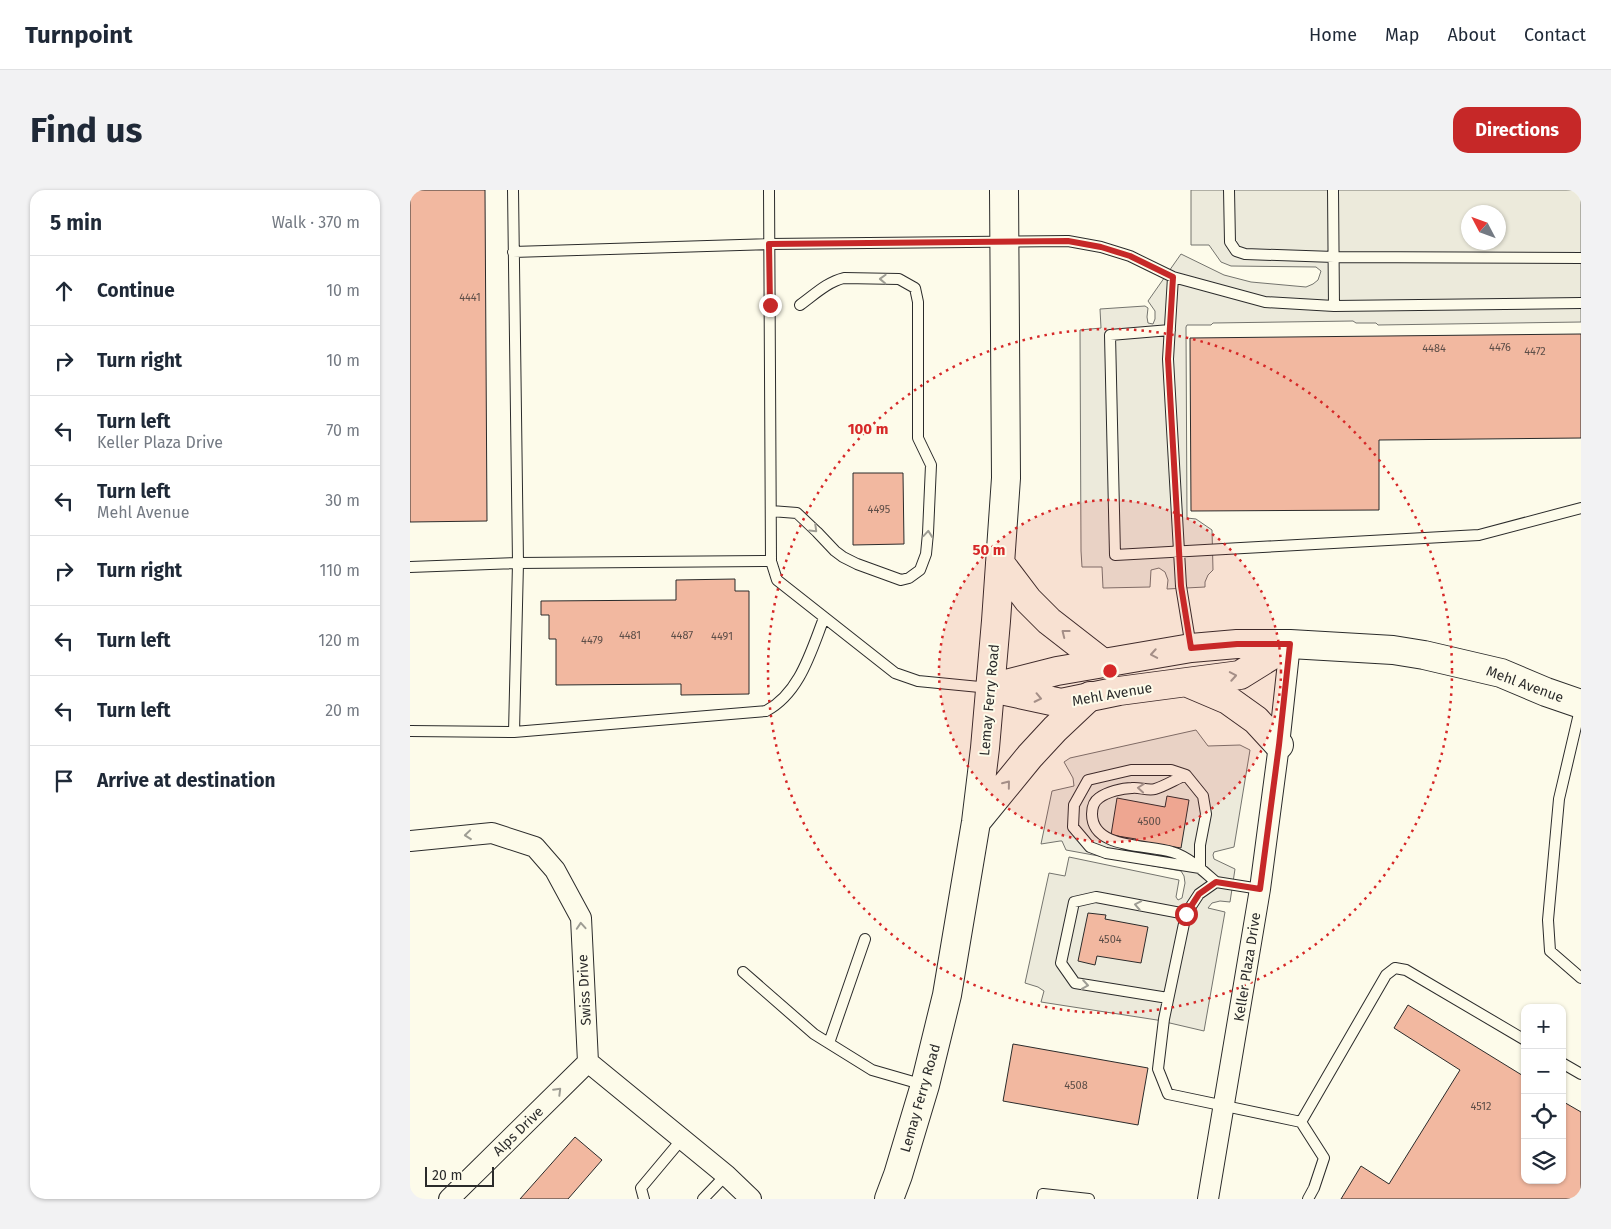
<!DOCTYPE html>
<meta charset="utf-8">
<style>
body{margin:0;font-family:"Fira Sans",sans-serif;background:#f2f2f3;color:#1f2937}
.controls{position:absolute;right:15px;bottom:15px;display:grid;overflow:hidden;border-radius:10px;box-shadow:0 1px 4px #0004}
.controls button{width:45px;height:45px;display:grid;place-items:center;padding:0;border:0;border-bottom:1px solid #e0e1e3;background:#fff;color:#1f2937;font:25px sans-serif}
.compass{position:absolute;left:1051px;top:15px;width:45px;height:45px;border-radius:50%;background:#fff;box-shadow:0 1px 4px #0004;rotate:311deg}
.scale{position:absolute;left:15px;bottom:12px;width:69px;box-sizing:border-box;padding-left:5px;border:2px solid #2b2b2b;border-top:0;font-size:14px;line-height:18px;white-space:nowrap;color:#2b2b2b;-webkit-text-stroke:4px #fdfbea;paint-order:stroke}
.stop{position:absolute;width:15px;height:15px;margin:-11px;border:4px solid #c62828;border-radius:50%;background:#fff}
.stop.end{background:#c62828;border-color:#fff;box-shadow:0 1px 5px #0008}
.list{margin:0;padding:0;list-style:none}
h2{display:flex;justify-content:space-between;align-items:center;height:65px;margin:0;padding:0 20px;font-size:21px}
h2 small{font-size:16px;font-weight:400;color:#747a83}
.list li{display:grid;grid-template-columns:32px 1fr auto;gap:15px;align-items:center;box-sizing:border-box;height:70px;padding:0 20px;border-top:1px solid #e0e1e3}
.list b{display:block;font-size:19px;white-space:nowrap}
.list p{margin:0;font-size:16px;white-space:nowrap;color:#747a83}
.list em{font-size:16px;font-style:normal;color:#747a83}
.icon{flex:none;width:28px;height:28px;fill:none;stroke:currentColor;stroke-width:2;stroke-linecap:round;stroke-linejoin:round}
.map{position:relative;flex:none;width:1171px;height:1009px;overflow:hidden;border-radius:15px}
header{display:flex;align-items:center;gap:30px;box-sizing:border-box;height:70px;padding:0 25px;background:#fff;border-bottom:1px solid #e0e1e3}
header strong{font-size:24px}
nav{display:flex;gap:28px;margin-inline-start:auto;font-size:18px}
.intro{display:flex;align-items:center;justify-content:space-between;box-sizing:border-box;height:120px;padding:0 30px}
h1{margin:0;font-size:35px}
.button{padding:12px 22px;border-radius:15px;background:#c62828;color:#fff;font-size:18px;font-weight:700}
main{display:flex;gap:30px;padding:0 30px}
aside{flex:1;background:#fff;border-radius:15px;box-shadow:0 1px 4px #0004}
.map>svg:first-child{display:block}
</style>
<header>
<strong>Turnpoint</strong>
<nav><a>Home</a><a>Map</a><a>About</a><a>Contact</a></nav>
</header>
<div class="intro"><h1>Find us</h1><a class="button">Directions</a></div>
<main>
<aside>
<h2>5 min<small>Walk · 370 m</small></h2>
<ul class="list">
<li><svg class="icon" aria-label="ahead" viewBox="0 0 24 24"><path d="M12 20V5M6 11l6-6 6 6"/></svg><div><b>Continue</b></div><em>10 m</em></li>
<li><svg class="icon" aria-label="right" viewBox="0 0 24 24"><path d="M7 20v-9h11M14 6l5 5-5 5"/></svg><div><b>Turn right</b></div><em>10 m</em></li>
<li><svg class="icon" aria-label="left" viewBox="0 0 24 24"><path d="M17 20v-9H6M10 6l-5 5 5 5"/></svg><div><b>Turn left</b><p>Keller Plaza Drive</p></div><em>70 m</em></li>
<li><svg class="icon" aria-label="left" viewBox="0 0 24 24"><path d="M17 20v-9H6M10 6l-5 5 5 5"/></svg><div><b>Turn left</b><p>Mehl Avenue</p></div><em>30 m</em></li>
<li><svg class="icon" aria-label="right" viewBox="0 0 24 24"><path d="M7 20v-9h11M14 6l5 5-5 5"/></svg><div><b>Turn right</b></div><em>110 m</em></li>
<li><svg class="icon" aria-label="left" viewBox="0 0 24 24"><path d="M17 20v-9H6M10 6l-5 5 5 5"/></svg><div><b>Turn left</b></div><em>120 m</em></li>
<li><svg class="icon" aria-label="left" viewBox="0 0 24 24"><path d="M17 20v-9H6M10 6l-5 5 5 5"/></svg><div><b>Turn left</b></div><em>20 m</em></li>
<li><svg class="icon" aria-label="arrive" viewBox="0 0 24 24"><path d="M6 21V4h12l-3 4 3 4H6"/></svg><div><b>Arrive at destination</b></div></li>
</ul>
</aside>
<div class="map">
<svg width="1171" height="1009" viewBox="0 0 1171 1009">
<rect width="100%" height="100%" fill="#fdfbea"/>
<path fill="#eceadb" stroke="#74746e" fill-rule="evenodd" d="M781,0H1171V132L968,135L966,133H946L943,131L803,133L801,135H777L776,137L777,328L786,329L802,340L803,380L798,385L795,392V397L757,399L758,390L755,382L749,378L741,380L740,397L693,398L692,377H672L671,361L670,140L691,138L690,119L735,116L738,118L737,127L738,133L743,134L745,129V121L738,111L771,64L814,85L841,92L896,97L903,94L908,90L911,81L906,77L821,76L811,72L799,55H781ZM1058,22H1088V52H1058Z
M786,540L798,556L830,555L840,560L824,657L804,662L803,665L804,669L825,679L820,712L810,711L802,713L798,718L815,722L794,841L747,830L631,812L634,801L628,797L615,793L639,683L655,686L659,667L769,690L766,707L768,710L772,708L775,693L774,686L771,681L656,660L652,651H650L631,654L642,601L664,596L663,588L654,572L660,568Z"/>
<path fill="#f2b8a0" stroke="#2b2b2b" d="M0,0H75L77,331L0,332Z
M1171,144V248L969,250V320L781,321L780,148Z
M443,283H493L494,354L443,355Z
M325,389V401H339V504L271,505V494L146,495V449H139V425H131V411L266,410V390Z
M757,606L779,610L771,658L740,653L725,654L726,649L701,645L707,608L755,617Z
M678,723L696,725L695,729L738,737L731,773L687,766L685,775L668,771Z
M998,815L1115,887V990H1152V911L1171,922V1009H931L951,976L979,994L1050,880L984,838Z
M603,854L738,878L728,935L593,911Z
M165,947L192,970L158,1009H110Z"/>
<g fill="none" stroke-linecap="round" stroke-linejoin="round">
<defs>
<path id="lane" d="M103,0L108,373L104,542
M359,0L361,371L367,390L485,483L508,491L580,498
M819,0L820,52L826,61L835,64L924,67L1171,68
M923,0L924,116L1171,113
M103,62L359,54L658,51L691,57L720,66L763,87L855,112L924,116
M763,87L758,169L771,396L781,457
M760,140L700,145L705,365L1069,345L1171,318
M361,321L387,323L407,342L425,361L433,367L447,374L491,390L499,388L510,380L516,364L518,343L521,275L508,248V112L505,98L489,89L434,88C417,92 404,105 390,115
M0,377L108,373L361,371
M1171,515L1149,609L1138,730L1140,761L1171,788
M0,541L104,542L356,521C390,503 401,461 414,428
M721,580H761L776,585L793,606L796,624L790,655V678L696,663L680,657L663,637L664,615L678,590Z
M776,585C766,589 755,596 745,599C738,601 729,597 722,598C712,598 697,602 689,608C683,612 682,618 682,624C682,660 739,654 762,662C779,667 793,681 806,692
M850,699L806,692L789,704L776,724L754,829L748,879L758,904L891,932L914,968L904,998L898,1009
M333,782L404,844L462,880L514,895
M758,808L665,793L651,773L664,712L686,707L776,724
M419,853L455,749
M1152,873L1171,884
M891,932L976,785L985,778L996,780L1115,850
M234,1009L231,998L272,949
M293,1009L316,985
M632,1009L633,1004L679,1009"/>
<path id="street" d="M0,651L82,643L125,657L145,680L171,728L178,872L316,985L341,1009
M39,1009L178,872
M798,1009L850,699L869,555L880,454"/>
<path id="secondary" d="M778,493L818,510L846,530L869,555
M580,498L647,481L781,458L827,454H880L983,460L1014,465L1091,483L1136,502L1171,514
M586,499L651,513L709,501L830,485L880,454"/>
<path id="primary" d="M590,373L618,410L639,431L693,473
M566,632L620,566L645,539L680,506
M479,1009L488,985L515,895L537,805L566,632L575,558L586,431L596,288L594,0"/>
</defs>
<use href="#lane" stroke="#2b2b2b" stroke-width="12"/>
<use href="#street" stroke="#2b2b2b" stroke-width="22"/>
<use href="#secondary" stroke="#2b2b2b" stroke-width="30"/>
<use href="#primary" stroke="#2b2b2b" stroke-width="30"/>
<use href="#lane" stroke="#fdfbea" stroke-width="10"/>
<use href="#street" stroke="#fdfbea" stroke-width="20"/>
<use href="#secondary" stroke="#fdfbea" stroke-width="28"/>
<use href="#primary" stroke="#fdfbea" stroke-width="28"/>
</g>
<defs><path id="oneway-chevron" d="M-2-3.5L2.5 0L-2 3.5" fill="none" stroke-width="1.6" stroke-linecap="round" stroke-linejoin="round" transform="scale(1.25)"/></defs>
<g stroke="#9e9d94">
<use href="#oneway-chevron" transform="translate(473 89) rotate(-178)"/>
<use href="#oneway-chevron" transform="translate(404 339) rotate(44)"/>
<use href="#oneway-chevron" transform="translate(518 344) rotate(-85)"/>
<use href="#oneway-chevron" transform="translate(655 443) rotate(-142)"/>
<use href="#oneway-chevron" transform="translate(744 464) rotate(170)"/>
<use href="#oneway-chevron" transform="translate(823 486) rotate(-10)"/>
<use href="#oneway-chevron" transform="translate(628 508) rotate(12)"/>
<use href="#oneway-chevron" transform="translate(597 594) rotate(-51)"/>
<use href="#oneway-chevron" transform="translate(731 598) rotate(-175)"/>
<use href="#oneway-chevron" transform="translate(58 645) rotate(174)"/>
<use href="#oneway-chevron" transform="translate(728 715) rotate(-169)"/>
<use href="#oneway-chevron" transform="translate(171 736) rotate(-94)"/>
<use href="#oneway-chevron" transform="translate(675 795) rotate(9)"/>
<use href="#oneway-chevron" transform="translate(148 901) rotate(-45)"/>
</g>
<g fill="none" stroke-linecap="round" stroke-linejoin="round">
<path stroke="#c62828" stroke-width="6" d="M360,115L359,54L658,51L691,57L720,66L763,87L758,169L771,396L781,458L827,454H880L869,555L850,699L806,692L789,704L776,724"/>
</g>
<circle cx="700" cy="481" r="171" fill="#d62828" fill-opacity=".12"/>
<g fill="none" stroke="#d62828" stroke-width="2.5" stroke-dasharray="2.5 5">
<circle cx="700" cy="481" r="171"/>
<circle cx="700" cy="481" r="342"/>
</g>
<g text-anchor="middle" stroke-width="4" stroke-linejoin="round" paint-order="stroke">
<g font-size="11" fill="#5d4e48">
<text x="60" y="111">4441</text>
<text x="1090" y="161">4476</text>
<text x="1024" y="162">4484</text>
<text x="1125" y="165">4472</text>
<text x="469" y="323">4495</text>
<text x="220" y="449">4481</text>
<text x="272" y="449">4487</text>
<text x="312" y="450">4491</text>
<text x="182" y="454">4479</text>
<text x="739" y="635">4500</text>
<text x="700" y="753">4504</text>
<text x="666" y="899">4508</text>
<text x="1071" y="920">4512</text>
</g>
<g font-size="14" fill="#2b2b2b" stroke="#fdfbea">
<text transform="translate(1115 494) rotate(20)" y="5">Mehl Avenue</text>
<text transform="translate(702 504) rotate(-10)" y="5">Mehl Avenue</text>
<text transform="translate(579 510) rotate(-85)" y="5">Lemay Ferry Road</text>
<text transform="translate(837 777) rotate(-81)" y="5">Keller Plaza Drive</text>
<text transform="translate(174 800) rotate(-93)" y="5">Swiss Drive</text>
<text transform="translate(510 908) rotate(-74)" y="5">Lemay Ferry Road</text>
<text transform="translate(108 941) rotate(-44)" y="5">Alps Drive</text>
</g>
</g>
<circle cx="700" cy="481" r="8" fill="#d62828" stroke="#fdfbea" stroke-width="2.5"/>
<g font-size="15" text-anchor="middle" font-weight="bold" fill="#d62828" stroke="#fdfbea" stroke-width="4" stroke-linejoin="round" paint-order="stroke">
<text x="458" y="244">100 m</text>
<text x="579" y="365">50 m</text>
</g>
</svg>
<div class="controls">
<button>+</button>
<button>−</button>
<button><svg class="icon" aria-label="locate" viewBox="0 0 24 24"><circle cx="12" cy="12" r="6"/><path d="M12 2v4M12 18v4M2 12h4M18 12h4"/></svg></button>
<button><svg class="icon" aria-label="layers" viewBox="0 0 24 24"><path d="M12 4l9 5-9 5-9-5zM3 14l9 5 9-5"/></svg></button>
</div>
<svg class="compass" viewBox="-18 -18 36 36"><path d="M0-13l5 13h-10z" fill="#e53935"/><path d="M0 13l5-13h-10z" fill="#747a83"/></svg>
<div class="scale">20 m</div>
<div class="stop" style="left:776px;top:724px"></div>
<div class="stop end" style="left:360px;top:115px"></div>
</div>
</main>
